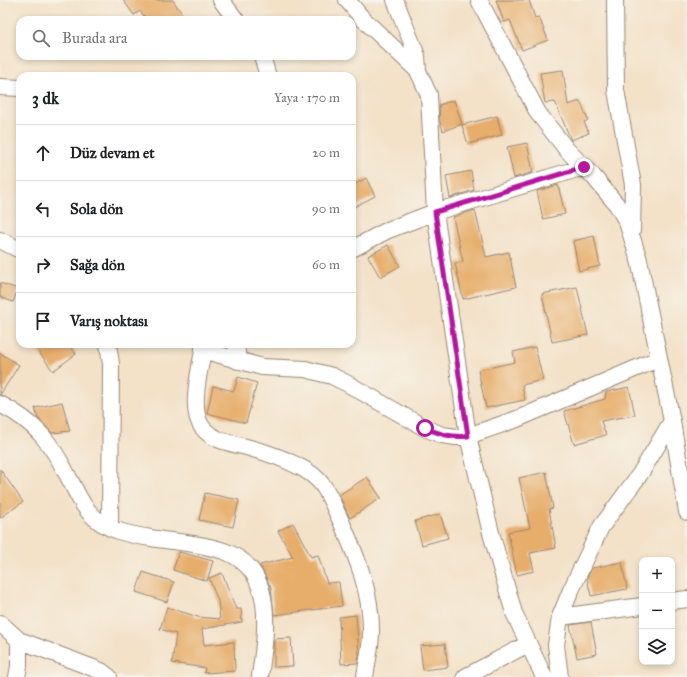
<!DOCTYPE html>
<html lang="tr">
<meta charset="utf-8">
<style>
body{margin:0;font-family:"IM FELL Great Primer",serif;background:#f6f6f6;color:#202124}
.controls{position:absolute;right:12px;bottom:12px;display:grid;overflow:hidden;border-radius:8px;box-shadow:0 2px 6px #0003}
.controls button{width:36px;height:36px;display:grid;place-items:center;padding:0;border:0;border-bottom:1px solid #e0e0e0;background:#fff;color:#202124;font:20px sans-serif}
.stop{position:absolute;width:12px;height:12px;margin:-9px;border:3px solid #b5179e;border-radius:50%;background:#fff}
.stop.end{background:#b5179e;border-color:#fff;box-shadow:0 1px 4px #0008}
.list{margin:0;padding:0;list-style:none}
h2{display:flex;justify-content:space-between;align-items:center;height:52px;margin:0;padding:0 16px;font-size:17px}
h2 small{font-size:13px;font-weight:400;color:#757577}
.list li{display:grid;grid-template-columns:26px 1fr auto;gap:12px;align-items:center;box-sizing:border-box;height:56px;padding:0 16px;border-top:1px solid #e0e0e0}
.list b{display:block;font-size:15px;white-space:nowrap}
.list em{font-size:13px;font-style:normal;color:#757577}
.icon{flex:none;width:22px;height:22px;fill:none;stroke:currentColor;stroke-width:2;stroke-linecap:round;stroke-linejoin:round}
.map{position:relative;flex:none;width:687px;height:677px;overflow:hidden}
.search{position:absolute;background:#fff;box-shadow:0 2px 6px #0003;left:16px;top:16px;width:340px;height:44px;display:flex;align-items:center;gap:10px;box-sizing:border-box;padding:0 14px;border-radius:12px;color:#757577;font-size:15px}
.panel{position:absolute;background:#fff;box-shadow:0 2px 6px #0003;left:16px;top:72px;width:340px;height:276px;border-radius:12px}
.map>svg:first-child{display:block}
</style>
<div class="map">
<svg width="687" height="677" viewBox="0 0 687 677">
<rect width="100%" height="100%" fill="#f7f3e8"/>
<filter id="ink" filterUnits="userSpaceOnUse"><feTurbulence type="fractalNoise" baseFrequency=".025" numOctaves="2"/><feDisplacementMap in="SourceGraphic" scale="8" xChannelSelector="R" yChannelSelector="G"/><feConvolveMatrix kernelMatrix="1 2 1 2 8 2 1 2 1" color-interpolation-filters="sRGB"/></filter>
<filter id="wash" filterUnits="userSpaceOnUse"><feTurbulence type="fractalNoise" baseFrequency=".012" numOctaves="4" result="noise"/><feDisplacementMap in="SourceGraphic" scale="16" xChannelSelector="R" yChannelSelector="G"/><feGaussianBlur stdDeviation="0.9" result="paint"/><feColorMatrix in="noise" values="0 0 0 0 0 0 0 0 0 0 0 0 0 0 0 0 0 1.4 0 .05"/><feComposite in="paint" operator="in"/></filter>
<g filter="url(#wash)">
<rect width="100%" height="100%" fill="#f3e1c8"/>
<g id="blocks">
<path fill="#e7ad6a" d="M123,0H173L186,20H147L140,11L134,15Z
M496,0H529L535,18L539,17L548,40L522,50L510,20L504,22Z
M563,70L568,105L580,101L588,120L584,122L589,133L571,140L555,102L545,103L540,73Z
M454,100L462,124L443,131L440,122L439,105Z
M497,116L502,135L468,144L462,125Z
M527,143L533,172L514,178L507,147Z
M471,171L474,190L450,198L446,176Z
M366,178L375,196L352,208V186Z
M558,185L565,214L543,219L537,191Z
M475,210L486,257L509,252L516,287L463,299L455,263L463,262L453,217Z
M594,236L600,266L579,271L573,241Z
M388,245L400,266L380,277L368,256Z
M0,283L18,289L13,302L0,297Z
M577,287L588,335L552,342L542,294Z
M33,344H68L76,354L53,371Z
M535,347L543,380L522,385L525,400L486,408L478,370L515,362L513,352Z
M0,353L19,365L0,395Z
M238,377L257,383L246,423L207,413L213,386L234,391Z
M629,387L635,415L601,421L606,435L574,444L564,411L605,399L606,392Z
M62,402L70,431L52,433L38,418L35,408Z
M0,469L23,502L0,518Z
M546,472L553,508L549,509L556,548L530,553L534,571L517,575L508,532L530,528L519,478Z
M367,477L381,498L350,518L339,495Z
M205,493L239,500L233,527L199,520Z
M440,514L448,538L422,545L415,521Z
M293,523L311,557L318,555L327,583L339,582L342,606L274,615L271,588L260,565L293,557L278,531Z
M179,552L213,561L207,581L173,570Z
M622,562L627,589L591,596L587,578L592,568Z
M143,572L174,582L167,602L136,592Z
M222,573L236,609H241L242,622L202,629L204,645L234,642L235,671L204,673L205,668L172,663L176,634L160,629L167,607L198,617L220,619L218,601L209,578Z
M356,615L359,655L358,663L341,664L339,617Z
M591,622L597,654L577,658L570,625Z
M291,638L293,666L274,667V639Z
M445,644L448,667L423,670L420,646Z"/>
</g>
</g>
<g filter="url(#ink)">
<use href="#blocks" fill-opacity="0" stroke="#978673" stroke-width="1"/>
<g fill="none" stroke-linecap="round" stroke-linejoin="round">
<defs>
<path id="minor" d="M221,0L236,20
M347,0L362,18L418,71L429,95L435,212L468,436L491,533L514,613L544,677
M395,0L417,56L418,71
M479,0L538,113L567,150L593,176L617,205L627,222L639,260L672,421L640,474L601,527L571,590L560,617L556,645L560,677
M615,0L616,90L633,185L632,231
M262,56L268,76
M0,87L20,88
M0,240L20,250
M352,249L388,230L435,212L584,167
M108,344L111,364L110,528
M203,344V350L262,367L305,369L332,376L348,384L425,428L442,435L456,437L468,436L517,419L658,359
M236,344L238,361
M203,350C200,370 189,409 202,427C214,443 235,443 253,449C268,453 282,458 296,465C307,470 317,477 324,487C330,496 334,507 339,517C355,552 372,592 371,632C371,647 367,662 365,677
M0,404C37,423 52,444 70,480C77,493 83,508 95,518C110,531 131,535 151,538C173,542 211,544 231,554C277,576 265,636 260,677
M672,421L687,512
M672,601L687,599
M560,617L642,606
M0,623L19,640V666L17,677
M19,640L101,671L109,677
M465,677L528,644"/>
</defs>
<use href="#minor" stroke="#978673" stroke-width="18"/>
<use href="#minor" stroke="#fff" stroke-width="16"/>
</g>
</g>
<g fill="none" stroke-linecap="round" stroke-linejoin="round" filter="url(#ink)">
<path stroke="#b5179e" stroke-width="5" d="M425,428C440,434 452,438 468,436L435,212L584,167"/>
</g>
</svg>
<div class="controls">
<button>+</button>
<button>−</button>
<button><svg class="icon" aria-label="layers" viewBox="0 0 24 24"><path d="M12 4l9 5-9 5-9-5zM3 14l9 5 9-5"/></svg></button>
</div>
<div class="stop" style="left:425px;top:428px"></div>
<div class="stop end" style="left:584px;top:167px"></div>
<div class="search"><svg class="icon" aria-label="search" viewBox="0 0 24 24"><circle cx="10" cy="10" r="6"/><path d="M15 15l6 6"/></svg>Burada ara</div>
<section class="panel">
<h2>3 dk<small>Yaya · 170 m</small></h2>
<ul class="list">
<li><svg class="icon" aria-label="ahead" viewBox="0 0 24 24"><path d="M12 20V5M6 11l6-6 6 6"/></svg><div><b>Düz devam et</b></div><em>20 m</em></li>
<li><svg class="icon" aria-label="left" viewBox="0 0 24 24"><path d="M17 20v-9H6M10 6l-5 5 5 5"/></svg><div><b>Sola dön</b></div><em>90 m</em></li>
<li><svg class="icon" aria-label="right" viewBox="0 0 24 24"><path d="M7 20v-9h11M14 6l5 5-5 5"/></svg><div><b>Sağa dön</b></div><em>60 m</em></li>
<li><svg class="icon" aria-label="arrive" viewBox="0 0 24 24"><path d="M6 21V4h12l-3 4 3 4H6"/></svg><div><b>Varış noktası</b></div></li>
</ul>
</section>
</div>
